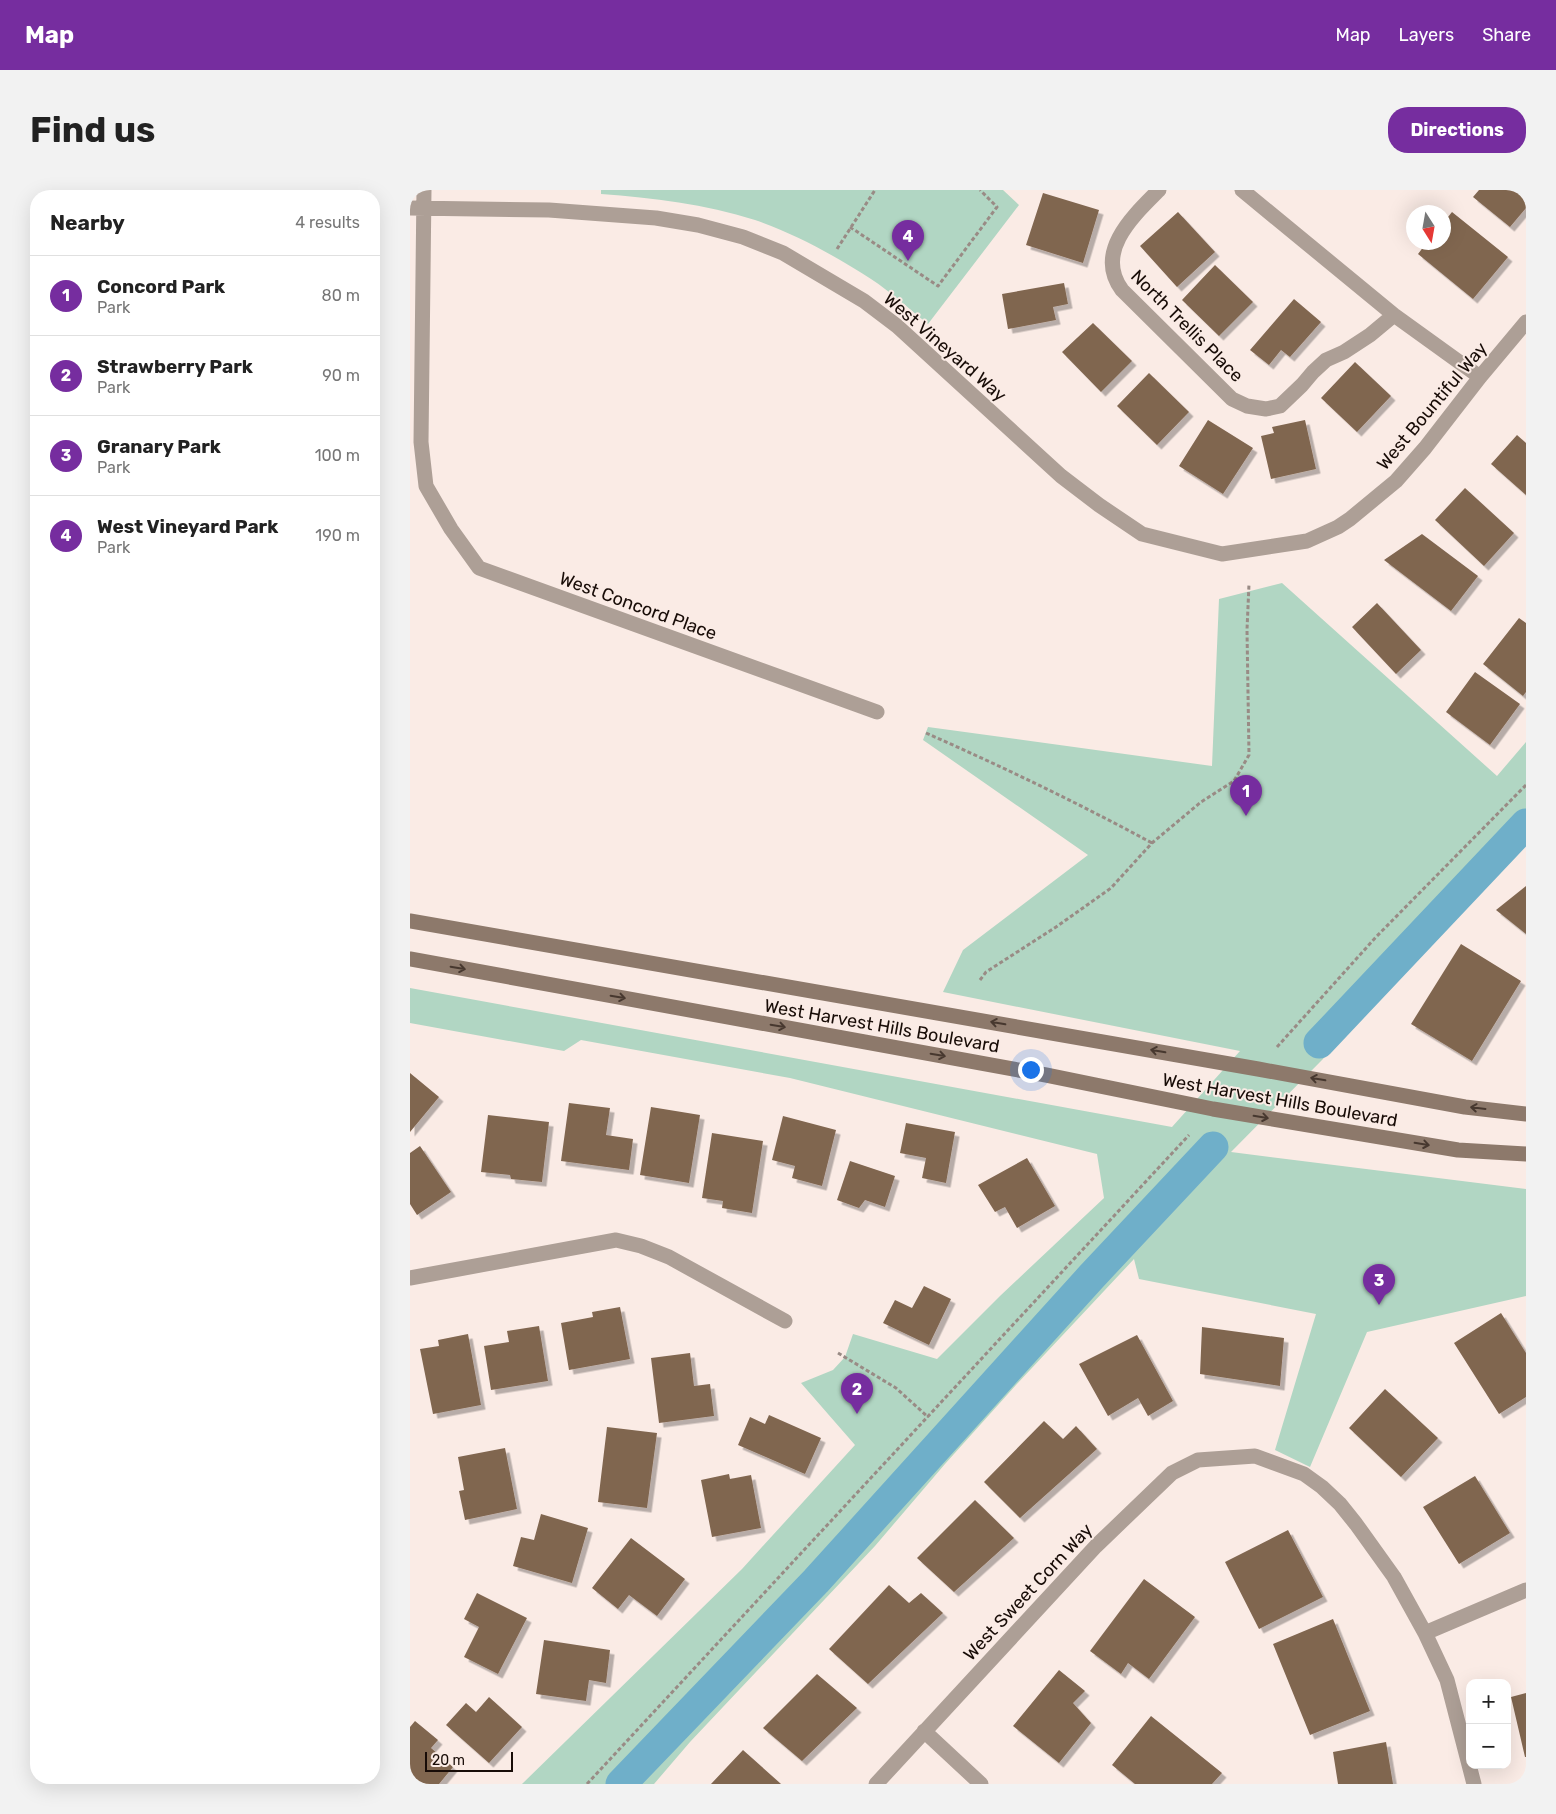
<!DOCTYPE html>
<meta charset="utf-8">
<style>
body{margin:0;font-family:Rubik,sans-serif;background:#f2f2f2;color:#222}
.controls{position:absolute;right:15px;bottom:15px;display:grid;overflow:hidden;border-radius:10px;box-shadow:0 5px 20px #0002}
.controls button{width:45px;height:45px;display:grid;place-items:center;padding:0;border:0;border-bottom:1px solid #e0e0e0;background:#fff;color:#222;font:25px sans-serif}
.compass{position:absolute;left:996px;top:15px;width:45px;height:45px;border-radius:50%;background:#fff;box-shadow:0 5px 20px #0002;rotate:169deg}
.scale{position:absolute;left:15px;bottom:12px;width:88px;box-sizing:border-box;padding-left:5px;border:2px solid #180c07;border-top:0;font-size:14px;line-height:18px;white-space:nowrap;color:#180c07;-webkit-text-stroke:4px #faebe5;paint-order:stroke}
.you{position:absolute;left:620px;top:879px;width:18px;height:18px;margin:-12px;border:4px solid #fff;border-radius:50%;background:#1a73e8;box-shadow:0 0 0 8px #1a73e833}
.badge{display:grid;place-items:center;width:32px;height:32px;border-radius:50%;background:#762d9f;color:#fff;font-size:16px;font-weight:700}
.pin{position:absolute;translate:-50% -41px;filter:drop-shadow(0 1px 2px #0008)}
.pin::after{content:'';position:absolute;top:26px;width:18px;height:15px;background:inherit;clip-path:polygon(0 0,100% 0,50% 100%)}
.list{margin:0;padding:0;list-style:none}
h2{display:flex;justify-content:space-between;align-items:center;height:65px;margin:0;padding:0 20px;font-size:21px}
h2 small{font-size:16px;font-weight:400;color:#767676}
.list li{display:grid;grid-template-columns:32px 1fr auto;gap:15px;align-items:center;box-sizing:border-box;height:80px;padding:0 20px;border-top:1px solid #e0e0e0}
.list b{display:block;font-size:19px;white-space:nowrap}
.list p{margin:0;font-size:16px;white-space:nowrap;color:#767676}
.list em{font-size:16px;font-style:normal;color:#767676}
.map{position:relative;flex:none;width:1116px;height:1594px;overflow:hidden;border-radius:20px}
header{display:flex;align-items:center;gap:30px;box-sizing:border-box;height:70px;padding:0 25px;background:#762d9f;color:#fff}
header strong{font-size:24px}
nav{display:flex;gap:28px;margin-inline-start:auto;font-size:18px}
.intro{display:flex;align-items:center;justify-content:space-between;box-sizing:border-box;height:120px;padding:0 30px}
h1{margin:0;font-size:35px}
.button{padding:12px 22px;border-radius:20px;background:#762d9f;color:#fff;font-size:18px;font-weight:700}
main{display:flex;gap:30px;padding:0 30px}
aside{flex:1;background:#fff;border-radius:20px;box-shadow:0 5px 20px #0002}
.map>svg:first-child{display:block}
</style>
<header>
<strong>Map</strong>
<nav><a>Map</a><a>Layers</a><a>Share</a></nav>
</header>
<div class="intro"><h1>Find us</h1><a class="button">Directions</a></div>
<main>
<aside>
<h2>Nearby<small>4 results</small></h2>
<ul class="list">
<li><span class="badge">1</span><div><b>Concord Park</b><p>Park</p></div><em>80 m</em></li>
<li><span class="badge">2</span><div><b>Strawberry Park</b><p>Park</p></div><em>90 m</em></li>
<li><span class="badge">3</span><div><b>Granary Park</b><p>Park</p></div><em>100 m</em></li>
<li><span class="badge">4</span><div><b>West Vineyard Park</b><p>Park</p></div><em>190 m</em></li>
</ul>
</aside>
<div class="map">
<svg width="1116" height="1594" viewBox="0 0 1116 1594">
<defs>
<filter id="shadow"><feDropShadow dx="4.5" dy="4.5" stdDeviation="0" flood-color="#0004"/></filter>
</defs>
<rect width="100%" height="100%" fill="#faebe5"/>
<path fill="#b1d6c3" d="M191,0H593L609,15L518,134C499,119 481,102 461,89C425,66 386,44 345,30C295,14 243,8 191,4Z
M872,393L1087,586L1116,552V651L912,870L821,962L1116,999V1106L957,1142L900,1277L865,1260L906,1124L729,1089L724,1069L606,1195L535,1274L465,1356L280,1552L244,1594H112L332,1379L445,1255L391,1193L423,1180L435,1167L443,1144L527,1169L590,1106L694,1008L687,964L380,888L171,850L154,861L0,833V798L762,937L830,861L533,802L553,760L678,665L513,550L518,537L802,576L809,409Z"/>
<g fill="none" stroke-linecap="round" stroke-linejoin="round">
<path stroke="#6fafc9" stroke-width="31" d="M909,853L1116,634
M211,1594L406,1391L681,1087L803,957"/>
</g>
<path fill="#806650" filter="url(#shadow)" d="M1069,0H1116V18L1100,37L1063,7Z
M633,3L689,20L673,73L616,55Z
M768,22L805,62L767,97L730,56Z
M1042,22L1098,67L1063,109L1008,64L1017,52H1034V32Z
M805,75L843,112L809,146L772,110Z
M654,93L658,114L643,117L646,130L598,139L592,104Z
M884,109L911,132L880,167L871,160L859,175L840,160Z
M683,133L722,171L691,202L652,162Z
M945,172L981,206L947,242L911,208Z
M739,183L779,222L747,255L707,216Z
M798,230L843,258L813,304L769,276Z
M895,230L906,279L861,289L851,246L864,243L862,237Z
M1107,245L1116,253V305L1081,274Z
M1055,298L1104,343L1074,376L1025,330Z
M1012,344L1068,386L1041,421L974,370Z
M967,413L1011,460L986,484L942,437Z
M1109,428L1116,433V502L1113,506L1073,474Z
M1065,482L1110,514L1080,555L1036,522Z
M1116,696V744L1086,720Z
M1051,754L1111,791L1062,871L1001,834Z
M0,883L29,907L0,942Z
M159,913L200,918L196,945L223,949L219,980L151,971Z
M241,917L290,925L279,993L230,985Z
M78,925L139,932L132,992L101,989L100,985L71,982Z
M373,926L426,940L412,996L382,988L385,976L362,970Z
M496,933L545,942L536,993L512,988L516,968L490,963Z
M302,943L353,951L342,1023L312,1018L313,1011L292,1008Z
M10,956L41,1002L7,1025L0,1014V963Z
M617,968L645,1016L607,1038L595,1017L585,1022L568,995Z
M440,971L485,986L475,1017L455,1010L449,1018L427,1010Z
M514,1096L541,1109L519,1155L473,1133L485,1110L502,1118Z
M210,1117L220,1169L159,1180L151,1133L183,1127L182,1122Z
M1091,1123L1116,1163V1207L1089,1224L1044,1153Z
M129,1136L138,1191L81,1200L74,1156L99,1152L97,1141Z
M792,1137L874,1148L870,1196L790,1184Z
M58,1144L71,1215L23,1224L10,1159L29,1156L28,1150Z
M727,1145L763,1211L738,1226L728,1208L698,1226L669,1174Z
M280,1163L284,1196L300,1194L304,1226L249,1233L241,1168Z
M975,1199L1028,1248L991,1287L939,1238Z
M359,1225L411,1248L395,1284L328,1255L340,1227L355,1234Z
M634,1231L653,1249L666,1236L687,1259L610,1328L574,1292Z
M197,1237L247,1243L237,1318L188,1312Z
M95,1258L107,1319L55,1330L49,1301L54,1300L48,1267Z
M319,1284L320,1289L341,1285L351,1338L302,1347L291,1290Z
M1065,1286L1100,1343L1049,1374L1013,1317Z
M565,1310L604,1348L544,1402L507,1368Z
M131,1324L178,1338L162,1393L103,1376L111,1347L124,1350Z
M878,1340L913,1407L849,1439L815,1372Z
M221,1348L275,1389L247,1426L219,1405L208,1419L182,1398Z
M734,1389L785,1427L739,1489L718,1473L711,1484L680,1461Z
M479,1395L499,1413L511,1403L533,1423L458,1494L419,1459Z
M67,1403L117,1428L88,1484L54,1467L69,1437L54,1429Z
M923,1429L960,1521L900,1545L863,1454Z
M134,1450L200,1460L196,1493L179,1490L176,1511L126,1504Z
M649,1480L675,1501L663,1513L681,1533L649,1573L603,1536Z
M407,1484L447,1518L392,1571L353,1538Z
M1116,1503V1567H1115L1101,1507Z
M79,1507L112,1537L79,1573L36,1535L56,1513L66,1522Z
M741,1526L812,1583L802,1594H725L702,1575Z
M5,1531L28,1550L21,1558L43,1577L29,1594H0V1537Z
M976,1552L983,1594H928L923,1562Z
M333,1560L371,1594H301Z"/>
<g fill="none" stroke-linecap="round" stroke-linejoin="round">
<path stroke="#998b85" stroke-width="3" stroke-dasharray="4 2.5" stroke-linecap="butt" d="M440,37L528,96L587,17L570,0
M427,59L465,0
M516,543C593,577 668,613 742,653
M570,790L576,782L646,737L701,698L742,653L791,612L824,591L839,565L837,440L839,394
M867,857L966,747L1116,595
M428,1163L486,1198L518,1227
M177,1594L779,945"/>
<path stroke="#ad9f96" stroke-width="15" d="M14,0L11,252L16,296L41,339L69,378L467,522
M749,0C723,26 684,62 712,100L822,209L837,216L856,219L870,216L892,195L903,182L916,170L934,162L960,145L984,125
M832,0L984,125L1070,187
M0,18L139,20L246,28L288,35L333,47L373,63L454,111L487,136L651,286L689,315L732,344L812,364L897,351L928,337L940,329L986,291L1015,258L1070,187L1116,132
M0,1088L206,1050L231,1056L259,1067L375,1131
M1015,1443L1116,1400
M514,1541L571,1594
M466,1594L686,1356L762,1283L788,1270L845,1266L894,1284L912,1297L930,1314L946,1334L984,1387L1015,1443L1037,1490L1064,1594"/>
<path stroke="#8d796b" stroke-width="15" d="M0,731L848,879L1055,917L1116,924
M0,769L636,885L803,919L1048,960L1116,964"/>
</g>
<defs><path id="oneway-shaft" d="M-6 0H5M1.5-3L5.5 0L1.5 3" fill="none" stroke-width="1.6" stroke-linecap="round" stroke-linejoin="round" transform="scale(1.25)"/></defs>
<g stroke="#47382f">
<use href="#oneway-shaft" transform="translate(48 778) rotate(10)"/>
<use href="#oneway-shaft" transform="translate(208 807) rotate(10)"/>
<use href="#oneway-shaft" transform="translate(588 833) rotate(-170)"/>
<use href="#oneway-shaft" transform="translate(368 836) rotate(10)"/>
<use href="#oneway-shaft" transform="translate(748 861) rotate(-170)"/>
<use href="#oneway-shaft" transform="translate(528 865) rotate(10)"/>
<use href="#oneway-shaft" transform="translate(908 889) rotate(-170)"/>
<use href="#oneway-shaft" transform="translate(1068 918) rotate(-173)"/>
<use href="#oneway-shaft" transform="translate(851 927) rotate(9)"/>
<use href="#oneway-shaft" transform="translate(1012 954) rotate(9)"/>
</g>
<g text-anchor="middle" stroke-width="4" stroke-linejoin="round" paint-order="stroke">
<g font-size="18" fill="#180c07" stroke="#faebe5">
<text transform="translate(777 136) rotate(45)" y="6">North Trellis Place</text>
<text transform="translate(535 157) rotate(41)" y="6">West Vineyard Way</text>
<text transform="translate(1022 216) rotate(-50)" y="6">West Bountiful Way</text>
<text transform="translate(228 416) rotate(20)" y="6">West Concord Place</text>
<text transform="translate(472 836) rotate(10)" y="6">West Harvest Hills Boulevard</text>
<text transform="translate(870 910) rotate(10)" y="6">West Harvest Hills Boulevard</text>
<text transform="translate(618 1402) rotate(-47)" y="6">West Sweet Corn Way</text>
</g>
</g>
</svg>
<div class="controls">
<button>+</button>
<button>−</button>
</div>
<svg class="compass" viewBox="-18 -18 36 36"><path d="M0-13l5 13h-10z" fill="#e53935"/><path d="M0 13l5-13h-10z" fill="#767676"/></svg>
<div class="scale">20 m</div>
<div class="you"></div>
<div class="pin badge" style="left:836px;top:626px">1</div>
<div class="pin badge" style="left:447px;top:1224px">2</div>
<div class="pin badge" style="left:969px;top:1115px">3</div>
<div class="pin badge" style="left:498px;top:71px">4</div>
</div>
</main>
